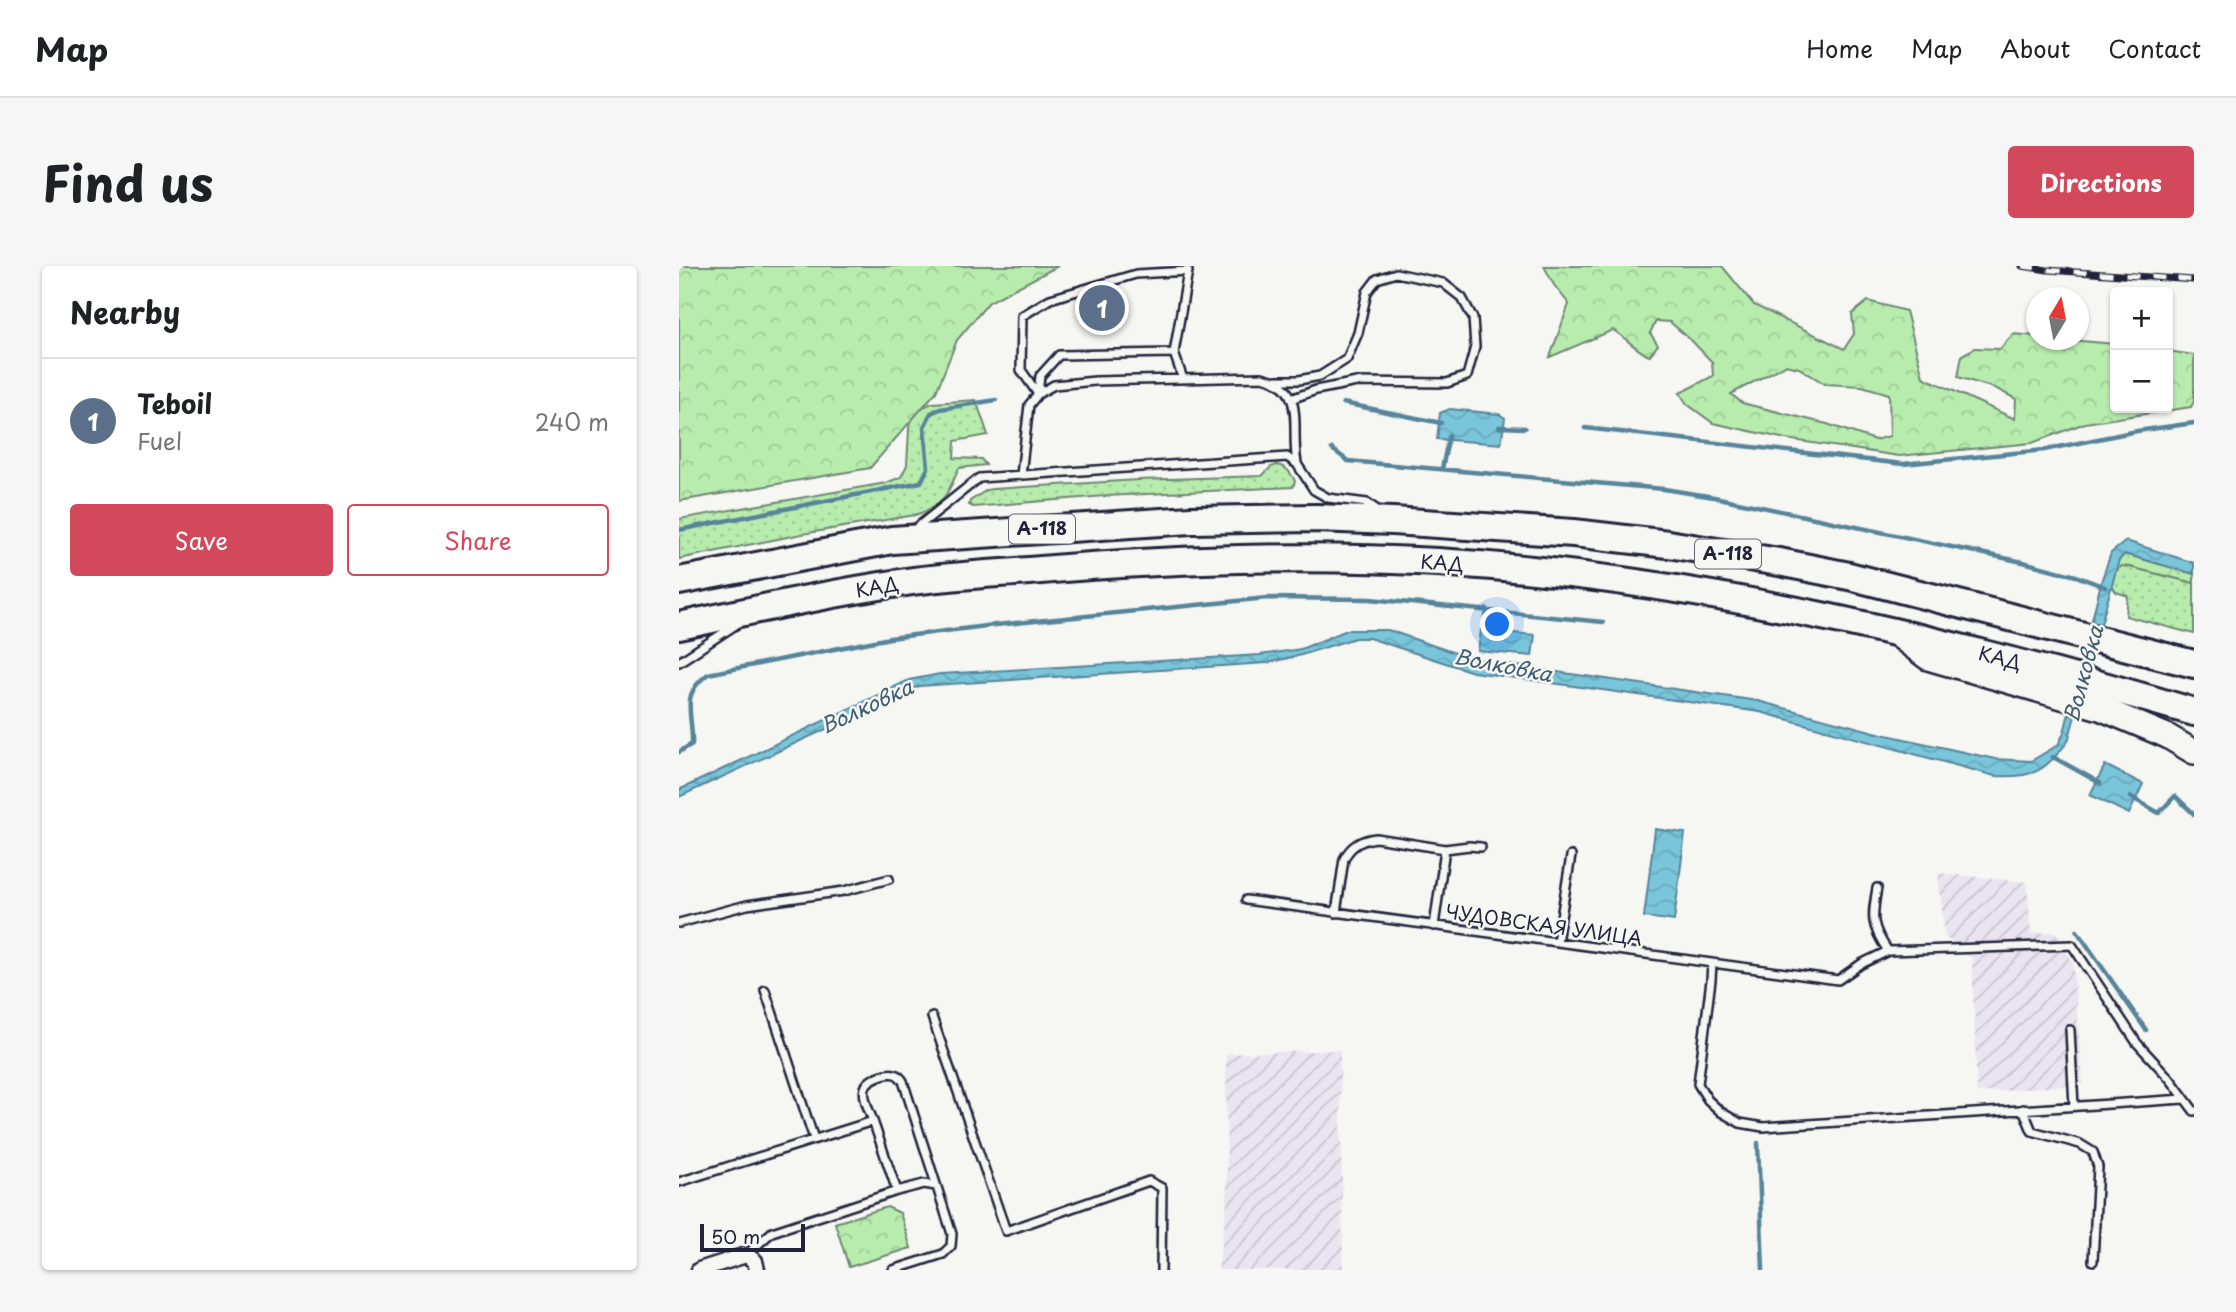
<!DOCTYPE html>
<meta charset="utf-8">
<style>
body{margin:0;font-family:"Playpen Sans",sans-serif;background:#f6f6f6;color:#202124}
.controls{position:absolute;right:21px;top:21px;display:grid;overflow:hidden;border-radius:7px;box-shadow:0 2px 5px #0004}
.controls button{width:63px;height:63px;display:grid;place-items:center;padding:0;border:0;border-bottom:2px solid #e0e0e0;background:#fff;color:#202124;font:35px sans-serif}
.compass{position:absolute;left:1347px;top:21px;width:63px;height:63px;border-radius:50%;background:#fff;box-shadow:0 2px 5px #0004;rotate:10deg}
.scale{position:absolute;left:21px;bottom:18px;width:105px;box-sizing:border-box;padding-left:7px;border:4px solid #22223b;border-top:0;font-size:19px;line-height:24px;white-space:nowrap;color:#22223b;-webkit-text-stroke:5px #f6f6f2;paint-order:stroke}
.you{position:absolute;left:819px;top:359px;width:24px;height:24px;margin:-18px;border:5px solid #fff;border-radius:50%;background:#1a73e8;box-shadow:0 0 0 10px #1a73e833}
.badge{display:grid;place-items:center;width:46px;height:46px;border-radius:50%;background:#d1495b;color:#fff;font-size:23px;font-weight:700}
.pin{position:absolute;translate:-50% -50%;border:4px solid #fff;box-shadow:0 2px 7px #0006}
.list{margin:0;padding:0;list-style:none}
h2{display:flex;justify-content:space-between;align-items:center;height:91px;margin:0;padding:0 28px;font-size:30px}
h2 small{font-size:23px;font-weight:400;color:#757577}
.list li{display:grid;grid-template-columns:46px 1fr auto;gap:21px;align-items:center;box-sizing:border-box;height:126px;padding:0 28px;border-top:2px solid #e0e0e0}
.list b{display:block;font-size:26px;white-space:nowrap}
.list p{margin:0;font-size:23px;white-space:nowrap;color:#757577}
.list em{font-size:23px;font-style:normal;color:#757577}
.actions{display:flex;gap:14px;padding:21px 28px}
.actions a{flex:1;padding:16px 0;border:2px solid #d1495b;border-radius:7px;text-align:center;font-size:24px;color:#d1495b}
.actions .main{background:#d1495b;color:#fff}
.map{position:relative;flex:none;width:1515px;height:1004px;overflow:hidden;border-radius:7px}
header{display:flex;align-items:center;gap:42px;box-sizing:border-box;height:98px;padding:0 35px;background:#fff;border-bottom:2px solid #e0e0e0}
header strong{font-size:33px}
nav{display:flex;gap:38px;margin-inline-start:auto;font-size:24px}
.intro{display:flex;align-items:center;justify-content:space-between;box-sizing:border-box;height:168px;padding:0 42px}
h1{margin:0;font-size:49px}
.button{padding:18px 32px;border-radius:7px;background:#d1495b;color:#fff;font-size:24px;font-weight:700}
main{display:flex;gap:42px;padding:0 42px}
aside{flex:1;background:#fff;border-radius:7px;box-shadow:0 2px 5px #0004}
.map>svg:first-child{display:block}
</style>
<header>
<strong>Map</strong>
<nav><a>Home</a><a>Map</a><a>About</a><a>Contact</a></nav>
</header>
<div class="intro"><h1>Find us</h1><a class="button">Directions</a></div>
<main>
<aside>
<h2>Nearby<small></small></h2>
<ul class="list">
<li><span class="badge" style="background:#5c6f8a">1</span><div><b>Teboil</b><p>Fuel</p></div><em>240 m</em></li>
</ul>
<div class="actions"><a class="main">Save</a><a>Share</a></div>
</aside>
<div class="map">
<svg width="1515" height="1004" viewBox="0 0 1515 1004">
<defs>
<pattern id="industrial-furrows" width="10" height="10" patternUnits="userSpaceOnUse" patternTransform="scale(1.75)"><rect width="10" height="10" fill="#eae4f0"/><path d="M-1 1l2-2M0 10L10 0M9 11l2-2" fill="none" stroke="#c8c3cf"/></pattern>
<pattern id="grass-dots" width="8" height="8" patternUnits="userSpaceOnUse" patternTransform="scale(1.75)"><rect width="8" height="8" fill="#b8ecad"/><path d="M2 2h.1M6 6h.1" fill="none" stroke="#9eca96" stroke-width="1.8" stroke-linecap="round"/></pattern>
<pattern id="forest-crowns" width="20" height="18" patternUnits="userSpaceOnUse" patternTransform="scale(1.75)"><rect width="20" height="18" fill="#b8ecad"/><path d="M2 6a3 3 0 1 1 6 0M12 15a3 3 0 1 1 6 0" fill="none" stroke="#9eca96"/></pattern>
<pattern id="water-waves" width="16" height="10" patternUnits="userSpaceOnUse" patternTransform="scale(1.75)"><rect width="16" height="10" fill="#79c5d9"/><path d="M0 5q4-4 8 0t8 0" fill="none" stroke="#68a9bb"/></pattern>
</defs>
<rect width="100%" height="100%" fill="#f6f6f2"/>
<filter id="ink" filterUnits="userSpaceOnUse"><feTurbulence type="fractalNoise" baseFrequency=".0143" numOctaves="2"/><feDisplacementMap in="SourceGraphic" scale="14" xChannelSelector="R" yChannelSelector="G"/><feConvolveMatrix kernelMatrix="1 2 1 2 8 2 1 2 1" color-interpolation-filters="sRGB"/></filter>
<g filter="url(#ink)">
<path fill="url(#industrial-furrows)" d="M1259,607L1348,616L1352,667L1377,666L1394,697L1404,818L1298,827L1293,692L1266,671Z
M661,784L664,1004H539L548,938L547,788Z"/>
<path fill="url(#grass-dots)" stroke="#6d8774" stroke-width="2" d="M297,134L309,169L276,175L275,192L302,193L307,199L280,202C269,228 264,240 236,249L123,268L0,293V253L207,217L222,211L228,199L231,147L253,137Z
M598,199C608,201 611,206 616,215L614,221L426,230L294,241L290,239L291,235L308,224L313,223L459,214L583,210L592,201Z
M1443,299L1515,317V368L1447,350L1449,330L1437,326L1433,320L1435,306Z"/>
<path fill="url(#forest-crowns)" stroke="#6d8774" stroke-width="2" fill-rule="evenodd" d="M0,0H379L310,36L278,74L257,126L191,202L0,235Z
M865,0H1043L1075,39L1165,83L1175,68L1173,48L1189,35L1227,45L1244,111L1336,153L1337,133L1318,123L1279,111L1283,89L1296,82L1321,83L1334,68L1357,70L1358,74H1390L1436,78V142H1489V85L1515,89V135L1512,141L1406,157L1353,177L1220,190L1107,173L1034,157L1008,138L1001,127L1034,110L1033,96L1013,75L991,56L977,55L971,67L979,79L970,90C956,83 947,72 934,64L871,91L890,38L875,19ZM1106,99L1120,102L1146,118L1183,120L1210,128L1211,170L1196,174L1148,158L1063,137L1052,128Z
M1445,288L1515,308V317L1451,301L1443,300L1435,306L1440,294Z
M208,941L221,947L232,982L170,1001L156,957Z"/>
<path fill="url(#water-waves)" stroke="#56849a" stroke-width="2" d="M771,143L820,148L826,152L822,178L758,173L761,147Z
M1447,275L1515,297V308L1446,288L1440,294L1389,475C1366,506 1354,512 1316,510L1081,446L794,406L690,372H676L622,389L588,397L240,420L0,531V524L230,414L261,408L581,389L622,383L668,364H709L773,386L810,396L1079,435L1203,468L1316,493L1352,495L1379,479L1385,467L1423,313L1432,287Z
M802,364L856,369L853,390L799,385Z
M1426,499L1464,518L1450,548L1411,529Z
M976,563L1006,567L995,655L965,651Z"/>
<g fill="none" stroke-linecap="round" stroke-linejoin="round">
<path stroke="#56849a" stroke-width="4.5" d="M664,137L762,157
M820,161L846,162
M906,162L1224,198L1365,184L1458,165L1515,157
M653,183L669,195L985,223L1035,231L1344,296L1397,310L1426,321
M763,203L770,169
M0,264L242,216L249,202L245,161L252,147L261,143L317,134
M805,365L808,343
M0,486L13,478C14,445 0,430 29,408L211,372L307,360L588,332L691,333L924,356
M1374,491L1421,517
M1452,531L1480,547L1496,530L1515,548
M1398,665L1467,764
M1079,877L1084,1004"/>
<defs>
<path id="service" d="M597,114H620L641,110L668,93L679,67L688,26L698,13L717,7L764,17L783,32L794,52L796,81L788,110L768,117L678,116L637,124L612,133
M359,127L361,110L380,89L495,87L504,113
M359,128L342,104L343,50L371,33L457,8L509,5L495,87
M342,209L350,139L359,128L375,119L416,115L583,111C629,121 611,161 618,197
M236,263L300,212L608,191L618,198L635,224L649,232L688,237L701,246
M0,396L58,358
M766,583L790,580L802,581
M1198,622C1193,651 1191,659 1209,685
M567,634L1159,714L1182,698L1209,685L1393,679L1458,777L1492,814L1515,845
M657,647L665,593C672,579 682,574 697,572L766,583L755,660
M0,657L68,639L165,625L210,613
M878,676L892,590
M1033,697L1032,714L1019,818L1029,834L1042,846L1061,857L1084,861L1505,833
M86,724L135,873
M253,751L327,965L470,915L483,922L482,1004
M1391,764L1395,840
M1344,843L1353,865L1401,878L1414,886L1419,901L1414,995
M194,855C191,846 183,832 186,822C188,813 207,806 216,808C220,809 221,811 224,815L273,968L272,980L264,988L214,1004
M0,916L194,855L218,925L93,966L67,989
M218,925L245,918L257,920"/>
<path id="minor" d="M20,1004L67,989L76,995L78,1004"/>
<path id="trunk" d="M1216,367L1249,392L1421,442L1488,470L1515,486"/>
<path id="motorway" d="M0,315L213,274L512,254L637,252L714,255L895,267L989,278L1100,296L1170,310L1515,398
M0,360C75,344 151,327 227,316C268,310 310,308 350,305C486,293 623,288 759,296C1016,312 1269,373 1515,446"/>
</defs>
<use href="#service" stroke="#22223b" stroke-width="12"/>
<use href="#minor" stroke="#22223b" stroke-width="19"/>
<use href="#trunk" stroke="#22223b" stroke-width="28"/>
<use href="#motorway" stroke="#22223b" stroke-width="32"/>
<use href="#service" stroke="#f6f6f2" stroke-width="7"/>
<use href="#minor" stroke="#f6f6f2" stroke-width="14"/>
<use href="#trunk" stroke="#f6f6f2" stroke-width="23"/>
<use href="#motorway" stroke="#f6f6f2" stroke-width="26"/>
<defs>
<path id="rail" d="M1343,0L1368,4L1515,14
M1513,0H1515"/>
</defs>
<use href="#rail" stroke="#22223b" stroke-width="7"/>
<use href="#rail" stroke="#f6f6f2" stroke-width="4.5" stroke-dasharray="13" stroke-linecap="butt"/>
</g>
</g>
<g text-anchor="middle" stroke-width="5" stroke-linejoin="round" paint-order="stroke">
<g fill="#f6f6f2" stroke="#626272" stroke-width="2">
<rect x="330" y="248.5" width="66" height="29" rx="5"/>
<rect x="1016" y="273.5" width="66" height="29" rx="5"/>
</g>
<g font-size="18" font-weight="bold" fill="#22223b">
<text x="363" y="269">А-118</text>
<text x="1049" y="294">А-118</text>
</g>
<g font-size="19" fill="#22223b" stroke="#f6f6f2">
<text transform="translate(763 297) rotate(4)" y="7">КАД</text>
<text transform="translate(198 321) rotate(-10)" y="7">КАД</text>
<text transform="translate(1321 392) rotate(14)" y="7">КАД</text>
<text transform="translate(865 659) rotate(8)" y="7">ЧУДОВСКАЯ УЛИЦА</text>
</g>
<g font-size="21" font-style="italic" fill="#405b72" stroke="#f6f6f2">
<text transform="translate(824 400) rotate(11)" y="7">Волковка</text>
<text transform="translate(1405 408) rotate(-75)" y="7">Волковка</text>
<text transform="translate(188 441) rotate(-25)" y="7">Волковка</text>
</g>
</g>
</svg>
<div class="controls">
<button>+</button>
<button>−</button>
</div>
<svg class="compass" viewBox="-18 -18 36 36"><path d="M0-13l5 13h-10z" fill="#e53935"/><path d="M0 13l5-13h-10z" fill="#757577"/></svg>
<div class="scale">50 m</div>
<div class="you"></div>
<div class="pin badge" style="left:423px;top:42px;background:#5c6f8a">1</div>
</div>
</main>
